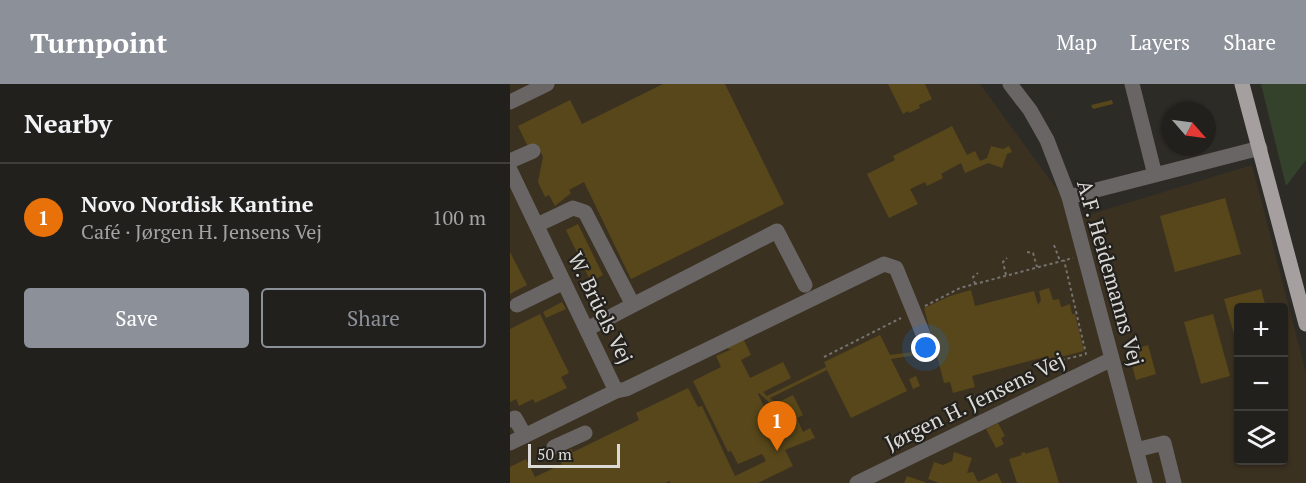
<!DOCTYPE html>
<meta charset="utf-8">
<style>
body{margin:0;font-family:"PT Serif",serif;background:#2e2d29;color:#f1f3f6}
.controls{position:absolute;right:18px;bottom:18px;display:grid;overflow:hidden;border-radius:6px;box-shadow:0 2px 4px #0004}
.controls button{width:54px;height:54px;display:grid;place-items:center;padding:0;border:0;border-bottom:2px solid #3f3e3b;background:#22201c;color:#f1f3f6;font:30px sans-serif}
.compass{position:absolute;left:652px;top:18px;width:54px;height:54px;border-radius:50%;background:#22201c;box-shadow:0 2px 4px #0004;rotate:118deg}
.scale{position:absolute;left:18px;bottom:15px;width:92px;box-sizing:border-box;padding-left:6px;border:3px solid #dcdad7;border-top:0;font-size:16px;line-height:21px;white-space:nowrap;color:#dcdad7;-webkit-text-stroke:4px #23211d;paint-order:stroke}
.you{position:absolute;left:416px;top:264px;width:21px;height:21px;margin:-15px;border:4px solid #fff;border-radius:50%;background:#1a73e8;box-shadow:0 0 0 9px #1a73e833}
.badge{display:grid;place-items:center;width:39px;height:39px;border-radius:50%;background:#8c9099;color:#fff;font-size:20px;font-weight:700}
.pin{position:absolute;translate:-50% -50px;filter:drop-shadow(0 2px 3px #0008)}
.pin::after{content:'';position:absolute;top:32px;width:21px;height:18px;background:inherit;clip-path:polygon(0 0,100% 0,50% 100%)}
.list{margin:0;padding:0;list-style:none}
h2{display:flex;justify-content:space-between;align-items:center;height:78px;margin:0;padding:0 24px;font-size:26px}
h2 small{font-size:20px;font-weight:400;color:#a2a3a3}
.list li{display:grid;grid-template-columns:39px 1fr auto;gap:18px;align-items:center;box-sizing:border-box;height:108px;padding:0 24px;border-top:2px solid #3f3e3b}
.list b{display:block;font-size:22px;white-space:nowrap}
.list p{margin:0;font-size:20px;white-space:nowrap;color:#a2a3a3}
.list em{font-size:20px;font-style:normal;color:#a2a3a3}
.actions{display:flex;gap:12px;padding:18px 24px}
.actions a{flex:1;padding:14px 0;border:2px solid #8c9099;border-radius:6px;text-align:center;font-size:21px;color:#8c9099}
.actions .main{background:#8c9099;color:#fff}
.icon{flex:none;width:33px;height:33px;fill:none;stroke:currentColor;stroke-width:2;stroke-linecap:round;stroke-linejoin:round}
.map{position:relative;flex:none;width:796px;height:399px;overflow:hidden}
header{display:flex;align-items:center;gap:36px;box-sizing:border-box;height:84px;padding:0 30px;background:#8c9099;color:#fff}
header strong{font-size:28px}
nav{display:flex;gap:33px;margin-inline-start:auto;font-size:21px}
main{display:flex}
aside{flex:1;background:#22201c}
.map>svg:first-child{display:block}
</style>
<header>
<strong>Turnpoint</strong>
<nav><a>Map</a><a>Layers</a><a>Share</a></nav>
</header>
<main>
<aside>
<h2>Nearby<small></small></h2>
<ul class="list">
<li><span class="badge" style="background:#e8710a">1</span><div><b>Novo Nordisk Kantine</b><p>Café · Jørgen H. Jensens Vej</p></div><em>100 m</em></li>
</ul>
<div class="actions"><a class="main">Save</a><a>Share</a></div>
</aside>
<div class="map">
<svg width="796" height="399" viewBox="0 0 796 399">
<rect width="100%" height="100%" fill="#2d2b26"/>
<path fill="#3b3121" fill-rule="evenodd" d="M0,0H470L568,134L742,81L796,289V399H0ZM728,224H774V376H728Z"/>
<path fill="#34422b" d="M751,0H796V76L776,102Z"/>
<path fill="#57471a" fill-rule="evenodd" d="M153,0H215L274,120L121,195L74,98L59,106L61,109L45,122L39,111L35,113L28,98L33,73L27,60L19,65L8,42L60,16L72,40Z
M378,0H415L422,15L409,21L410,24L399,29L398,27L393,30Z
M602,16L603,20L583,25L581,21Z
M442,42L457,71L465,67L470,77L477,74L481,62L493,65L499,62L502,68L497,70L492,84L478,79L455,89L451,79L431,90L433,94L417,102L415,98L400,105L408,120L379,134L357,90L385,76L383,72Z
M715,114L731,170L665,188L650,132Z
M68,140L93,191L81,198L56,146Z
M0,168L17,201L0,210Z
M539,204L543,216L549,215L551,223L560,220L562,230H565L574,267L539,276L538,272L462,292L465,303L443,309L440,298L434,299L426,268L381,275L397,307L341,334L317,286L260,314L275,329L271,317L283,311L293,331L287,334L293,348L300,344L305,354L275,366L283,382L248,399H161L159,397L155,399H0V383L16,375L25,393L52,380L48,372L61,365L63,368L129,336L126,329L178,304L188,323L192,322L225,392L256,377L252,370L228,380L221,367L218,368L183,297L211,283L206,272L222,265H218L216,260L232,252L241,271L231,276L240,294L273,278L281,294L253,308L257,312L316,283L314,278L370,251L380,271L425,265L414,224L440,212L461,206L465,222L524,207L528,221L531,216L529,207ZM249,309L272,331L269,332L273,341L265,345L248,310Z
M751,205L756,224H728V264L714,215Z
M52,218L56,225L36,234L33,228Z
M30,230L59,289L51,293L57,304L25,319L23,315L9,322L6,315L0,318V245Z
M703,230L720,292L691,300L674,238Z
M638,261L646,290L626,296L618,267Z
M406,292L410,302L403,305L399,295Z
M488,339L495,352L491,354L494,360L486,364L476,345Z
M538,363L549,399H507L499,375L512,371L511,369L515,368V370Z
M444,368L462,374L457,389L463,388L468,398L487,389L492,399H429L418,395L424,378L433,381L442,377Z
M397,392L417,399H394Z"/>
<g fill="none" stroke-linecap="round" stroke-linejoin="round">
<path stroke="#75736f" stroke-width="2" stroke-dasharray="3 3" stroke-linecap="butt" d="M544,161L550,177
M517,168L523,169L527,183
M496,191L493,178L497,174
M465,200L463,193L468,189
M415,222L450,204L563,174
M314,273L391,234
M540,279L576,270L554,176"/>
<path stroke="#696565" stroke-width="15" d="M500,0L520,26L537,56L559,113L635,399
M622,0L645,91
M0,18L37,0
M0,77L23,67
M0,86L106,307L0,359
M559,113L750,64
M27,141L63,124L75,128L123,221L77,245
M7,221L54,198
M123,221L267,147L295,201
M106,307L116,305L374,180L386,184L415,255
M0,336L5,334L15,352
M44,363L75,349
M626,366L654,359L664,399
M347,399L602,275"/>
<path stroke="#a69f9f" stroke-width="15" d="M732,0L796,240"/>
</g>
<g text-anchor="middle" stroke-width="4.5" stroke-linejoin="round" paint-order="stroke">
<g font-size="21" fill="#dcdad7" stroke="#23211d">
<text transform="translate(600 189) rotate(74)" y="7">A.F. Heidemanns Vej</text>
<text transform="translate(90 224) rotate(64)" y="7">W. Brüels Vej</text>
<text transform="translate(465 318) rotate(-26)" y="7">Jørgen H. Jensens Vej</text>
</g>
</g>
</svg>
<div class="controls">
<button>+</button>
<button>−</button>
<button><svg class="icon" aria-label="layers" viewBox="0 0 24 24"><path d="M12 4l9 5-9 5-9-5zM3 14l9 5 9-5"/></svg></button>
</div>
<svg class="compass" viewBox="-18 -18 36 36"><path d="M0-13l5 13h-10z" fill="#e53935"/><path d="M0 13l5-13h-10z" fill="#a2a3a3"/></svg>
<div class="scale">50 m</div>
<div class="you"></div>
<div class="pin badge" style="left:267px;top:367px;background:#e8710a">1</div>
</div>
</main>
